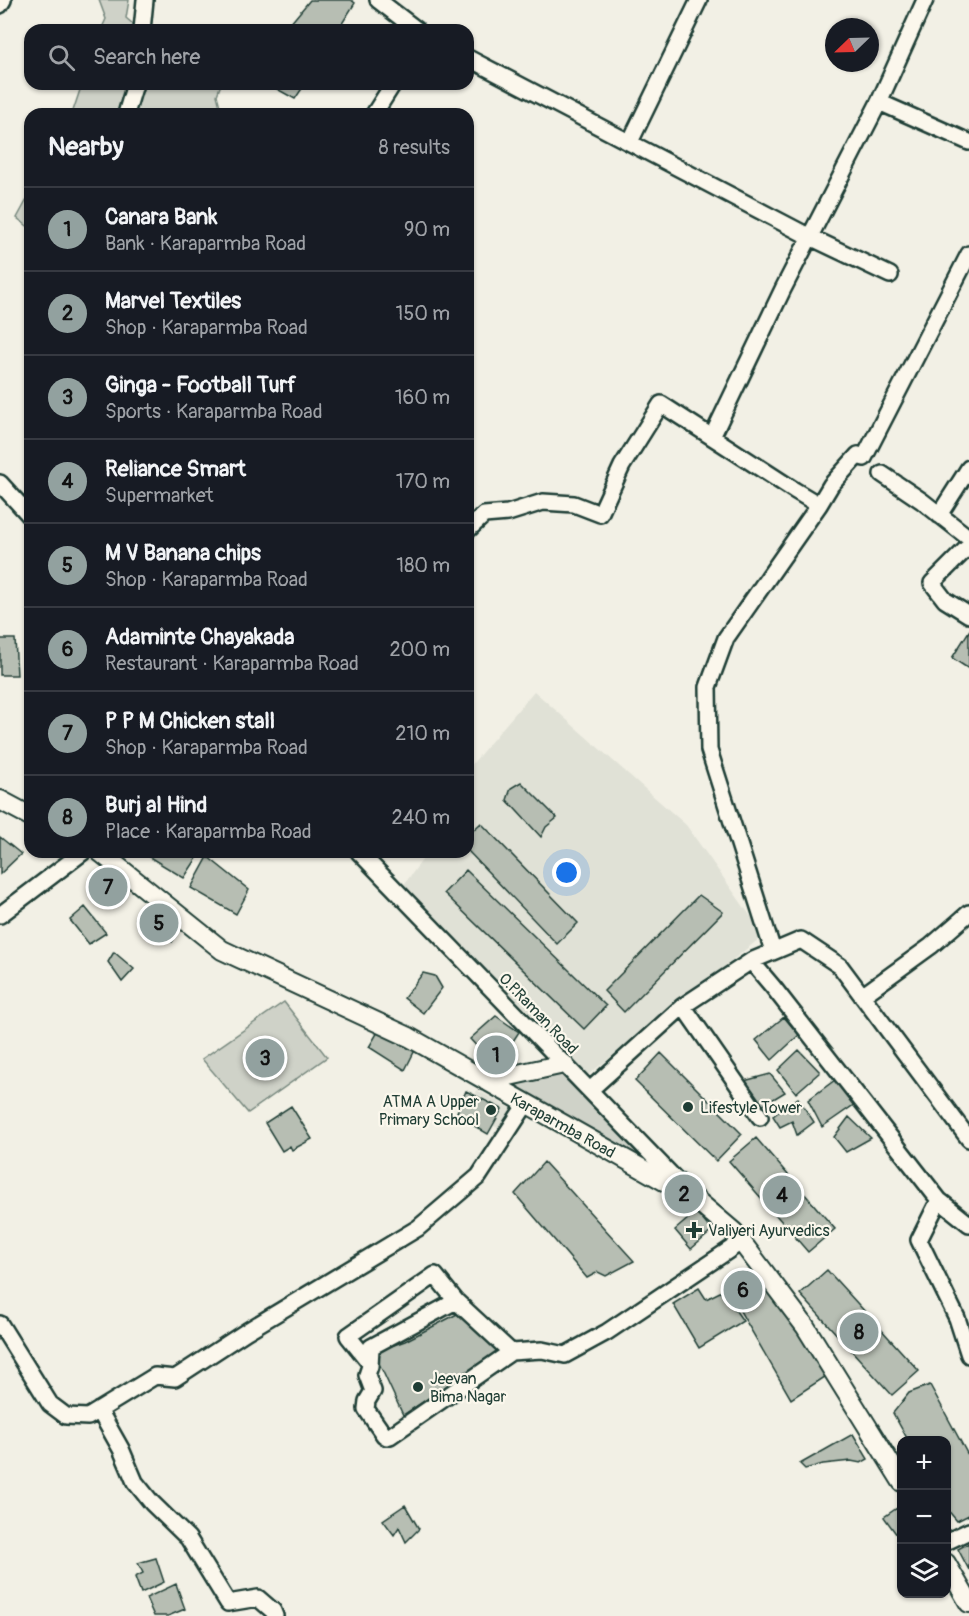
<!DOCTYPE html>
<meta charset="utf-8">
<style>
body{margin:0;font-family:Pangolin,sans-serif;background:#20242c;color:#f1f3f6}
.controls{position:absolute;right:18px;bottom:18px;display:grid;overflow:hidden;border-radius:12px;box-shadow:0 2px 4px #0004}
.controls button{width:54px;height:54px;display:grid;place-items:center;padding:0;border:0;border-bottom:2px solid #363941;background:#171b24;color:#f1f3f6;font:30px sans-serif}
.compass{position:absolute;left:825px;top:18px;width:54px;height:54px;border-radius:50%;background:#171b24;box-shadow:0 2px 4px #0004;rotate:247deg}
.you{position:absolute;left:567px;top:873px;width:21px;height:21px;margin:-15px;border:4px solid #fff;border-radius:50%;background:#1a73e8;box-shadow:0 0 0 9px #1a73e833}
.badge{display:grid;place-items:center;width:39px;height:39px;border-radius:50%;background:#92a19f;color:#111;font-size:20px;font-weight:700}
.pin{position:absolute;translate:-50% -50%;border:3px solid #fff;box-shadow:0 2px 6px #0006}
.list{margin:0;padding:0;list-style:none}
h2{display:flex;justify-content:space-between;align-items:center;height:78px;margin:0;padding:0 24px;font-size:26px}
h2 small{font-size:20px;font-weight:400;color:#9ea1a6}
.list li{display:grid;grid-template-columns:39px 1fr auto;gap:18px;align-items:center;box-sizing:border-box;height:84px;padding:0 24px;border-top:2px solid #363941}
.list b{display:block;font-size:22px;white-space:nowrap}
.list p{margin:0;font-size:20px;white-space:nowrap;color:#9ea1a6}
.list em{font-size:20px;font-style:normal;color:#9ea1a6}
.icon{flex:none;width:33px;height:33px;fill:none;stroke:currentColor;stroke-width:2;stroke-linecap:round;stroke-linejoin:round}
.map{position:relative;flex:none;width:969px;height:1616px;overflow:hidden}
.search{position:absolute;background:#171b24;box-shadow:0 2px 4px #0004;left:24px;top:24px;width:450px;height:66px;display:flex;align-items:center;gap:15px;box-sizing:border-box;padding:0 21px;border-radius:18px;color:#9ea1a6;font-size:22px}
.panel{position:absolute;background:#171b24;box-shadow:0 2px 4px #0004;left:24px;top:108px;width:450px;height:750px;border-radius:18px}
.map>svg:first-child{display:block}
</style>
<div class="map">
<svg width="969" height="1616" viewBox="0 0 969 1616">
<rect width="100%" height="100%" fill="#f2f0e5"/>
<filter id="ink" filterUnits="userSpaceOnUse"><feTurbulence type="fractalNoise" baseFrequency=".0167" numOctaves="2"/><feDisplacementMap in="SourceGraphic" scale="12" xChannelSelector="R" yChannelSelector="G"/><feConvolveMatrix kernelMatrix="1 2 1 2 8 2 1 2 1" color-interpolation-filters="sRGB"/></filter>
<g filter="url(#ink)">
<path fill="#e0e1d6" d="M534,691L686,825L764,935L588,1075L403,886L428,852H468V769Z
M477,1090L512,1109L504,1132L470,1111Z"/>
<path fill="#cfd2c8" stroke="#77887e" stroke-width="1.5" d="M99,0H129L126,18L140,30H101L106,19Z
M82,84H221L217,95L222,114H72Z
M30,194V228L17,218Z
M284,1002L327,1057L248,1113L202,1059Z
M564,1064L665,1175L498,1083Z"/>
<path fill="#b7beb3" stroke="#1f3d34" stroke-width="1.5" d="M310,0H351L355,3L338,30H285Z
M268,84H305L295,99Z
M969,631V669L952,658Z
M0,639H15L17,675H0Z
M521,782L557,818L546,827L541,837L507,800L511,788Z
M481,823L578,923L557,944L468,851V835Z
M0,837L21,854L0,874Z
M141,852H201L184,878Z
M208,857L249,890L236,914L191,888Z
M466,870L606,1006L584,1029L444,893Z
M699,895L723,912L624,1012L604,991Z
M146,903L182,926L172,942L136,919Z
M85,907L106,933L89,944L70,920Z
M114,952L134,969L122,982L108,962Z
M423,973L435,976L442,988L423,1013L404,998Z
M496,1016L519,1032L496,1067L470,1039Z
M784,1017L799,1035L772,1060L756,1040Z
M379,1030L415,1050L405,1070L369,1047Z
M799,1050L820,1072L796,1093L778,1070Z
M661,1053L742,1134L716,1161L635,1081Z
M770,1074L785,1092L762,1106L744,1081Z
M835,1080L855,1104L822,1127L808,1100Z
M466,1091L502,1109L488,1134L464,1120L465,1117L457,1112Z
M798,1098L814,1122L797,1135L792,1121L780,1127L773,1116Z
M291,1106L312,1139L292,1150L290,1146L282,1151L265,1123Z
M849,1117L871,1138L846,1152L834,1137Z
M756,1138L835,1229L808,1252L729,1161Z
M544,1162L634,1261L606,1276L598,1272L587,1278L515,1194Z
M696,1212L712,1231L691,1249L675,1230Z
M758,1268L828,1375L791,1399L729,1292Z
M827,1270L919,1371L892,1395L800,1294Z
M699,1288L706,1299L722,1291L743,1321L699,1348L673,1304Z
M461,1312L501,1350L403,1415L377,1359L380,1350L405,1341Z
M930,1385L969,1457V1515L957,1521L946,1508V1440H908L893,1413L909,1393Z
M853,1434L868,1459L861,1463L851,1461L823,1464L805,1469L800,1464Z
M405,1505L419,1529L406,1542L399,1527L394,1535L383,1520Z
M897,1508L902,1516V1542L884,1517Z
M969,1543V1570L958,1549Z
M156,1558L164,1582L141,1593L135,1577L143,1573L138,1563Z
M176,1584L185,1609L168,1616H154L146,1598Z"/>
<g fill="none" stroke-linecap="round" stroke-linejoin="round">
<defs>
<path id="minor" d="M378,0L417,30
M0,5L3,0
M142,30L145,0
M468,58L810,237L890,275
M879,102L969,142
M126,114L135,84
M374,114L393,84
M630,142L699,0
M712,437L783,289L879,102L925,0
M882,474L922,501L969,538
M0,483L30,516
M939,515L969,468
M468,530L484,515L508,513L543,502L574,504L600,514L622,466L661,404L794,490L819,505L831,485L858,455L864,458L969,254
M969,546L932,583L945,600L969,615
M359,852L684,1188
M0,915L83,852
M773,951L709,750L708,687L726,638L819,505
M751,961L773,987L939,1200L969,1224
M862,996L931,946L969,913
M683,1006L760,1117
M590,1090L683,1006L751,961L801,940L840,966L969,1139
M939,1200L919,1240L957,1318L969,1355
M0,1324L50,1404L66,1416L88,1417L155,1376L175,1378L247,1331L418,1228L479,1176L526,1104
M511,1352L456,1301L371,1347L370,1366L367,1375L373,1391L367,1401L366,1409L384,1435L387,1437L390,1436L511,1352L542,1350L565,1355L607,1332L741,1242
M369,1362L348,1336L435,1275L456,1301
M99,1410L121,1449L135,1482L152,1503L188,1538L228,1603L258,1598L273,1611L275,1616
M946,1542L969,1531"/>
<path id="major" d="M0,800L30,816
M100,852L222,950L409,1037L694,1198L734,1232L805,1326L902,1482
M486,1081L564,1064
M946,1563L969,1603"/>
</defs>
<use href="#minor" stroke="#1f3d34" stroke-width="20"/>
<use href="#major" stroke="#1f3d34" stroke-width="22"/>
<use href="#minor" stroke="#fbf7ec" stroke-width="15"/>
<use href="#major" stroke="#fbf7ec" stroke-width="18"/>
</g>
</g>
<g fill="#1f3d34" stroke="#fbf7ec" stroke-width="2">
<circle cx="688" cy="1107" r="6"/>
<circle cx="491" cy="1110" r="6"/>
<path d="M691 1221h6v6h6v6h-6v6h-6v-6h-6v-6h6z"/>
<circle cx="418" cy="1387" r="6"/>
</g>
<g text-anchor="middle" stroke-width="4.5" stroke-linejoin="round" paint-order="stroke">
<g font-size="16" fill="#1f3d34" stroke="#fbf7ec">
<text transform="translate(539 1013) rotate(46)" y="6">O.P.Raman Road</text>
<text transform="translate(563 1125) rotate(29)" y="6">Karaparmba Road</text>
</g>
<g font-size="16" fill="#1f3d34" stroke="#fbf7ec" text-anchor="start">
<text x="479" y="1107" text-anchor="end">ATMA A Upper<tspan x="479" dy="18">Primary School</tspan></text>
<text x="700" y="1113">Lifestyle Tower</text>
<text x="708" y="1236">Valiyeri Ayurvedics</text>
<text x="430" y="1384">Jeevan<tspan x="430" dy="18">Bima Nagar</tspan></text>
</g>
</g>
</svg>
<div class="controls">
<button>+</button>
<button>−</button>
<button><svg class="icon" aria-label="layers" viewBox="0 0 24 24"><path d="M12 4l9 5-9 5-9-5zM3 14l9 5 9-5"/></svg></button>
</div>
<svg class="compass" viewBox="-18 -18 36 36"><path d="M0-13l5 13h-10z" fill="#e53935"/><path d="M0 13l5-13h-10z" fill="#9ea1a6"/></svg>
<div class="you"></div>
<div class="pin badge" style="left:496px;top:1055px">1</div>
<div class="pin badge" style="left:684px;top:1194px">2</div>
<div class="pin badge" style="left:265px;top:1058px">3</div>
<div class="pin badge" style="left:782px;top:1195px">4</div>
<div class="pin badge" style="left:159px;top:923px">5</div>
<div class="pin badge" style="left:743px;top:1290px">6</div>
<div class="pin badge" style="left:108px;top:887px">7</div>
<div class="pin badge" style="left:859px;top:1332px">8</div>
<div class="search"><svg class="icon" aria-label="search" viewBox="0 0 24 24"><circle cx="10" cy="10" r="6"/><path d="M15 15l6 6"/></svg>Search here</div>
<section class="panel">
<h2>Nearby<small>8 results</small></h2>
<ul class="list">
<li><span class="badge">1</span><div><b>Canara Bank</b><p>Bank · Karaparmba Road</p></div><em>90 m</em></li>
<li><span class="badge">2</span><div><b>Marvel Textiles</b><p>Shop · Karaparmba Road</p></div><em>150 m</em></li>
<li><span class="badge">3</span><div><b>Ginga - Football Turf</b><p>Sports · Karaparmba Road</p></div><em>160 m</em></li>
<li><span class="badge">4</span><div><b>Reliance Smart</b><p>Supermarket</p></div><em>170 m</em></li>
<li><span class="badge">5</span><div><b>M V Banana chips</b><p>Shop · Karaparmba Road</p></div><em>180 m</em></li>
<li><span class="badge">6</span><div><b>Adaminte Chayakada</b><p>Restaurant · Karaparmba Road</p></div><em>200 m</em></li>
<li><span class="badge">7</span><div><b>P P M Chicken stall</b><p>Shop · Karaparmba Road</p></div><em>210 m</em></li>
<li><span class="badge">8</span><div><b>Burj al Hind</b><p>Place · Karaparmba Road</p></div><em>240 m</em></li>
</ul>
</section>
</div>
